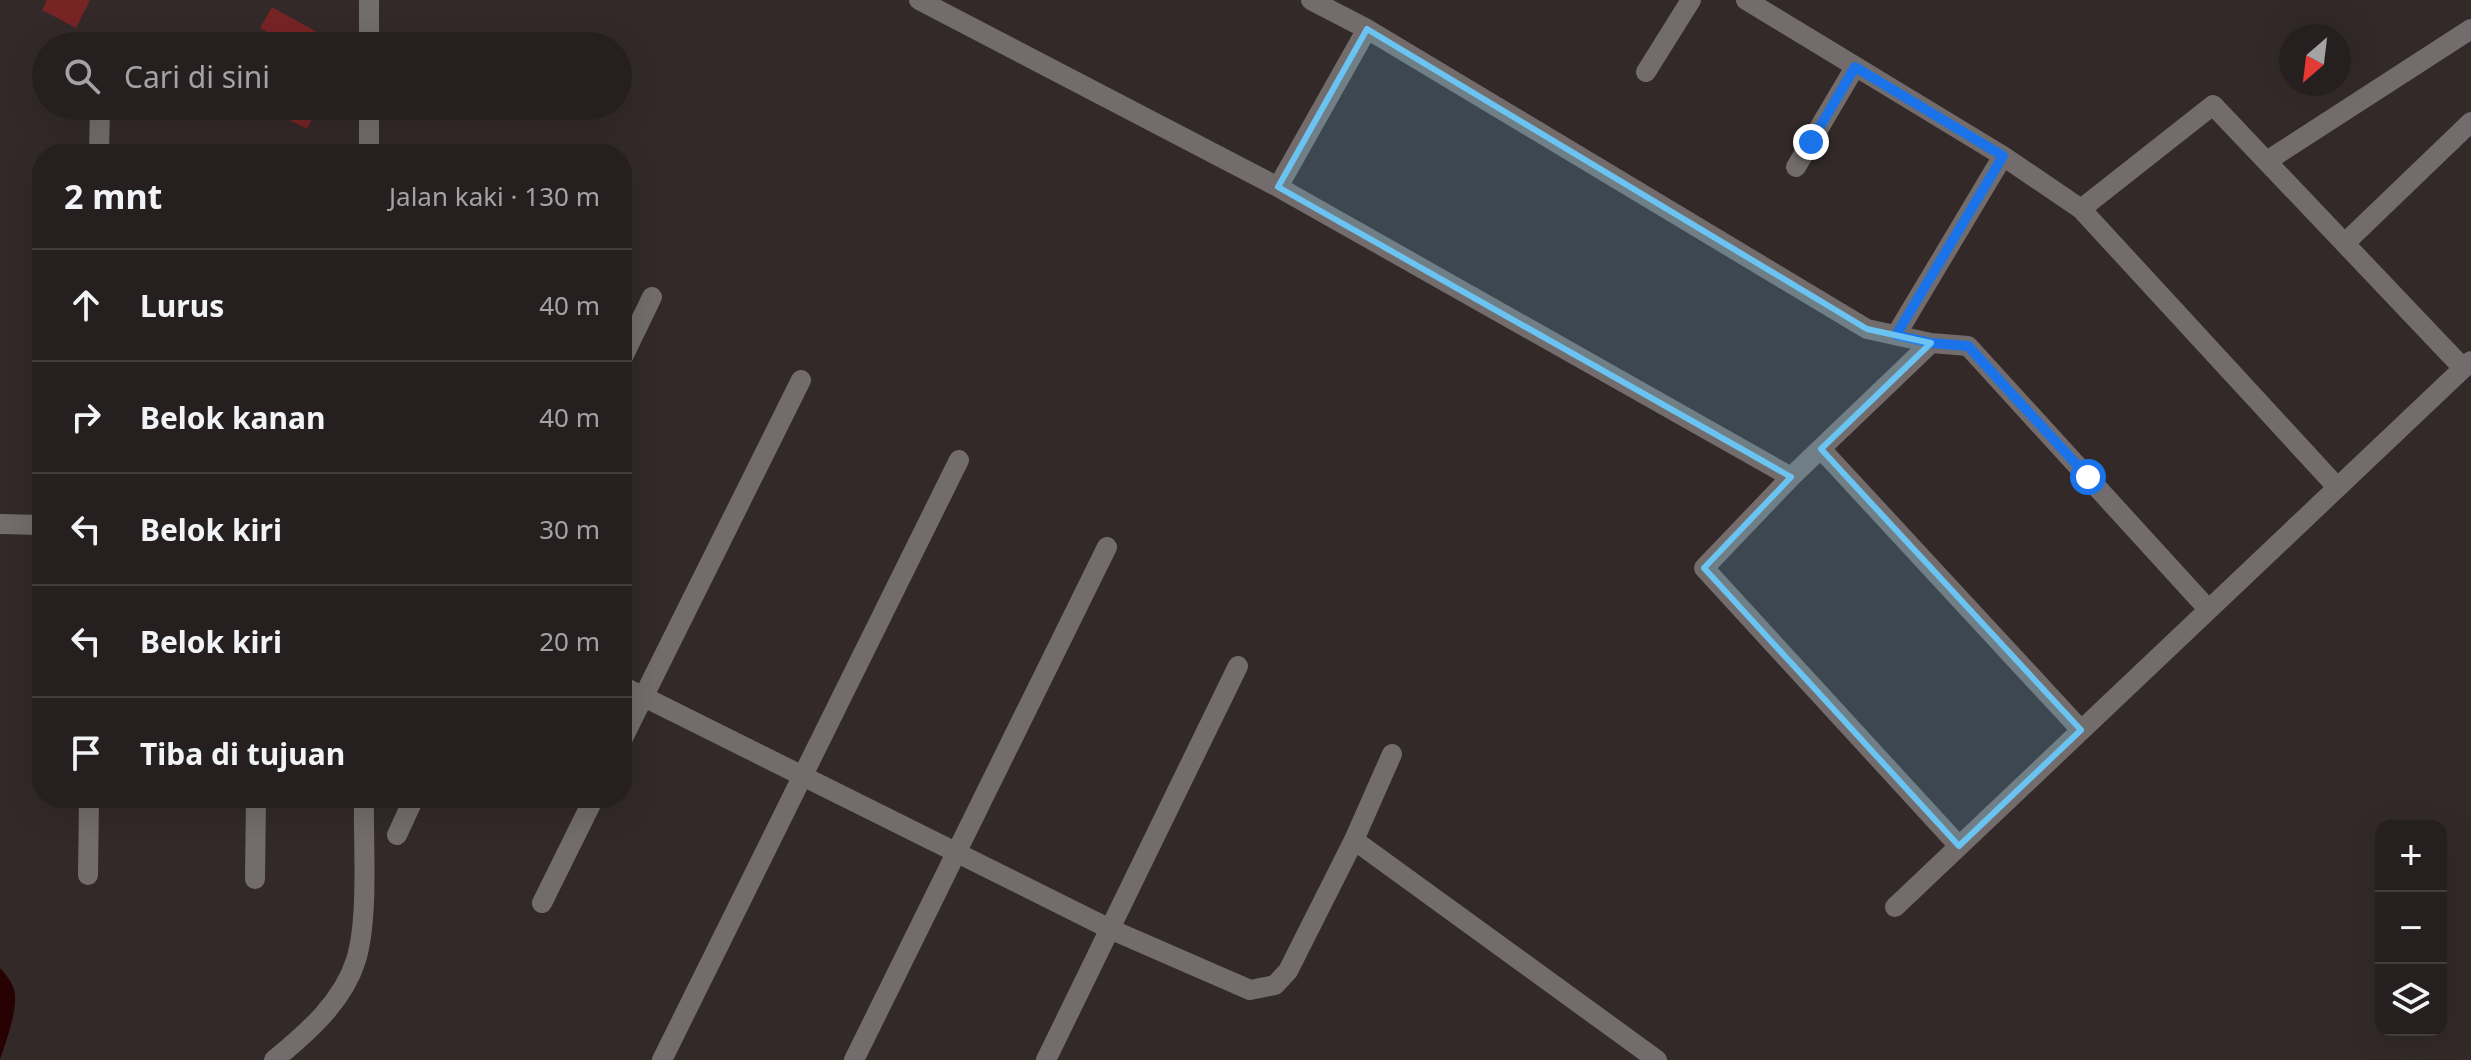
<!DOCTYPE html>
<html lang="id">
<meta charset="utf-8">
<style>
body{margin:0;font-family:"Noto Sans",sans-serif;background:#2e2728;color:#f1f3f6}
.controls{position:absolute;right:24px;bottom:24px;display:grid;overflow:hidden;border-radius:16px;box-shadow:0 8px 32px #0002}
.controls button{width:72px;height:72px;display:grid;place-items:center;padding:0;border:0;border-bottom:2px solid #423d3d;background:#261f1f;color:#f1f3f6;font:40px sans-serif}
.compass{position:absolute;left:2279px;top:24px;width:72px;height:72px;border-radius:50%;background:#261f1f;box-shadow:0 8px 32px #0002;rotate:208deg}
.stop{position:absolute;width:24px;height:24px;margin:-18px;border:6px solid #1a73e8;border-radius:50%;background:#fff}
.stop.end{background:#1a73e8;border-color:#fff;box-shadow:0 2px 8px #0008}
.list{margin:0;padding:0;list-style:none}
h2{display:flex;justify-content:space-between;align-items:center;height:104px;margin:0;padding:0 32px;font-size:34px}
h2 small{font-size:26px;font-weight:400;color:#a4a2a4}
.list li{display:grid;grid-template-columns:52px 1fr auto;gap:24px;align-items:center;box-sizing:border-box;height:112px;padding:0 32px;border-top:2px solid #423d3d}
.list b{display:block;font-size:30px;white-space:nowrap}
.list em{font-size:26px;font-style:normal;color:#a4a2a4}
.icon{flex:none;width:44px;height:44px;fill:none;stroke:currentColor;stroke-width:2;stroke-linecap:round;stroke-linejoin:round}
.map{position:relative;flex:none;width:2471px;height:1060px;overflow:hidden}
.search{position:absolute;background:#261f1f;box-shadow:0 8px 32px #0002;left:32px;top:32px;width:600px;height:88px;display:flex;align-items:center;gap:20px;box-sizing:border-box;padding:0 28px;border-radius:44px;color:#a4a2a4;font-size:30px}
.panel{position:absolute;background:#261f1f;box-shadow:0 8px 32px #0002;left:32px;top:144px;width:600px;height:664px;border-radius:32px}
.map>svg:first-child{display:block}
</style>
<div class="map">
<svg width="2471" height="1060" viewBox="0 0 2471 1060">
<rect width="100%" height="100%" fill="#332929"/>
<path fill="#280103" d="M0,968C6,975 12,981 14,990C19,1005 6,1043 0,1059Z"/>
<path fill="#772425" d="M47,0H90L76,28L42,10Z
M272,7L342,46H292L260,28Z
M262,106H319L307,129Z"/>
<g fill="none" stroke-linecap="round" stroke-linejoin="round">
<path stroke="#726d6c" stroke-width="20" d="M369,0V46
M919,0L1278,187L1791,477
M1311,0L1367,29L1867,329L1931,343L1968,346L2208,609
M1746,0L2003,156L2081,209L2337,487
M1646,72L1691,0
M99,154L100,106
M369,154V106
M2267,161L2471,29
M1796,167L1855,67
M1278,187L1367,29
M2081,209L2213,105L2463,368
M2345,243L2471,122
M1896,335L2003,156
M1931,343L1791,477L1704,568L1959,846
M622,359L652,297
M1821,449L2081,730
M0,524L42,525
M622,686L1110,929L1250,990L1275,985L1288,971L1354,840L1657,1060
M622,740L801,380
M397,835L414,798
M1354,840L1392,754
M88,875L89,798
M255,879L256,798
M542,903L594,798
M1895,907L2471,361
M274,1060C307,1033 343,1002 356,960C369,918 363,844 364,798
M662,1060L959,460
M854,1060L1107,547
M1046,1060L1238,666"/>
</g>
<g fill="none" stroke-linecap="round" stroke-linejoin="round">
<path stroke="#1a73e8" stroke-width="10" d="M1811,142L1855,67L2003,156L1896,335L1931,343L1968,346L2088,477"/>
</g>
<path fill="#6bc3f2" fill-opacity="0.2" stroke="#6bc3f2" stroke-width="6" stroke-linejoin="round" d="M1367,29L1867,329L1931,343L1821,449L2081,730L1959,846L1704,568L1791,477L1278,187Z"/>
</svg>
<div class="controls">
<button>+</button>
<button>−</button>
<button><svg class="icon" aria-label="layers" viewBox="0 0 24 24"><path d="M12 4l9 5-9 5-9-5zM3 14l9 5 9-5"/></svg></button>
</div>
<svg class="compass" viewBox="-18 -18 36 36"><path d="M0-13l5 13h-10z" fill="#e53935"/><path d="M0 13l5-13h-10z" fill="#a4a2a4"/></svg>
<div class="stop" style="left:2088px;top:477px"></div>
<div class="stop end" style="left:1811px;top:142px"></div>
<div class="search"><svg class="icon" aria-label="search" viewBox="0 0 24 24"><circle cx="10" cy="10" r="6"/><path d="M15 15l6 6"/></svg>Cari di sini</div>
<section class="panel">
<h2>2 mnt<small>Jalan kaki · 130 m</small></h2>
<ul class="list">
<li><svg class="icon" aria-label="ahead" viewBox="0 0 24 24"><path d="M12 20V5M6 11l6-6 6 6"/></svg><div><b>Lurus</b></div><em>40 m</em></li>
<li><svg class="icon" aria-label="right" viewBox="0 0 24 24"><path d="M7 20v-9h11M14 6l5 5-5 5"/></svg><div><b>Belok kanan</b></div><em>40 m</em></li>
<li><svg class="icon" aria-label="left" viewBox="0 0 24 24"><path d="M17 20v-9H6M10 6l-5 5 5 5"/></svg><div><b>Belok kiri</b></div><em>30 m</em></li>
<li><svg class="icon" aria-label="left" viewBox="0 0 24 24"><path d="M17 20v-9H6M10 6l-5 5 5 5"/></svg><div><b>Belok kiri</b></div><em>20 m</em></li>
<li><svg class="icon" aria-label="arrive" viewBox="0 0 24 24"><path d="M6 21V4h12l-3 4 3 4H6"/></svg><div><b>Tiba di tujuan</b></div></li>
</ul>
</section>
</div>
